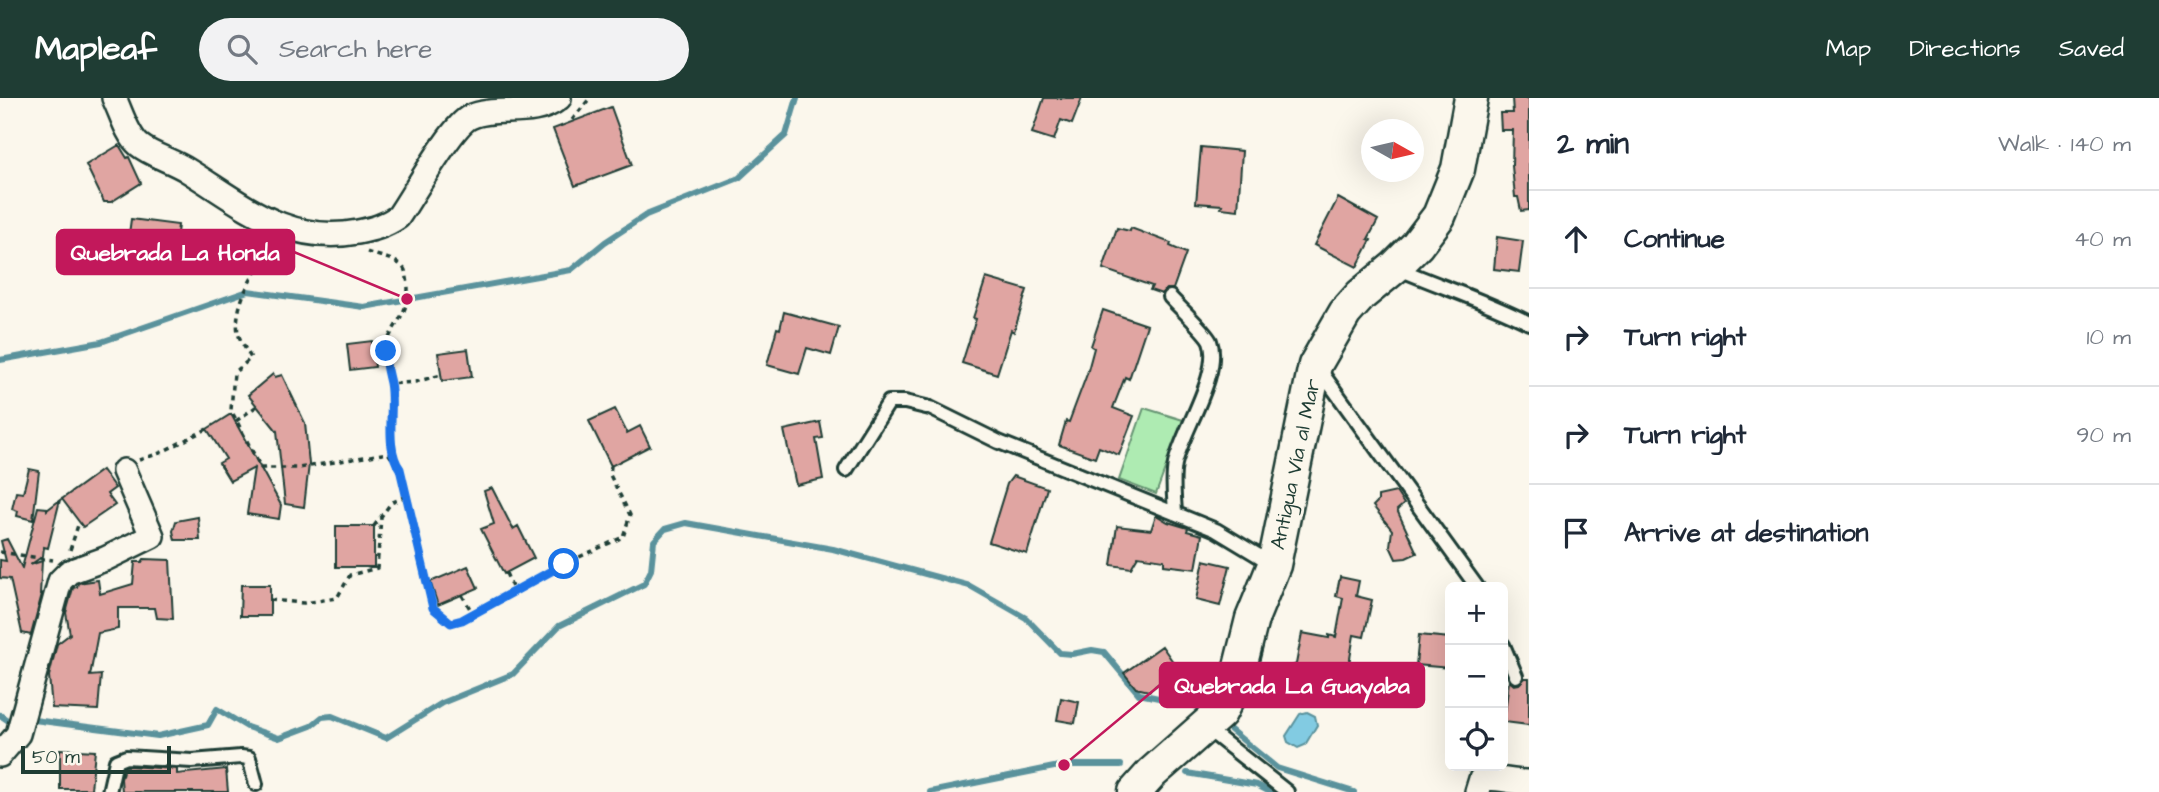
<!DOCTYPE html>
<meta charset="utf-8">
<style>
body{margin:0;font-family:"Architects Daughter",sans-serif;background:#f2f2f3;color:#1f2937}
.controls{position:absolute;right:21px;bottom:21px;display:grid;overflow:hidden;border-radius:10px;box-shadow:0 7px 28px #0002}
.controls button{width:63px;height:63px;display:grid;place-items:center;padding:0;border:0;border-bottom:2px solid #e0e1e3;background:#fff;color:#1f2937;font:35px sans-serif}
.compass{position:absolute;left:1361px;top:21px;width:63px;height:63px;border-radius:50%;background:#fff;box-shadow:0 7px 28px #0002;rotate:98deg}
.scale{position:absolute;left:21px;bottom:18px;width:150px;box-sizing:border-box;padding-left:7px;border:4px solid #1f3d34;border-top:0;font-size:19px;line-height:24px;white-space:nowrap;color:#1f3d34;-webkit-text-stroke:5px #fbf7ec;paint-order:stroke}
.stop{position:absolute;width:21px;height:21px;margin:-16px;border:5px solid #1a73e8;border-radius:50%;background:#fff}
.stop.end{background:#1a73e8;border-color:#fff;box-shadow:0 2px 7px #0008}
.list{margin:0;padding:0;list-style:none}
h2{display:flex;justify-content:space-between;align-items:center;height:91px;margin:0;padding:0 28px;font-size:30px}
h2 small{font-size:23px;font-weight:400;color:#747a83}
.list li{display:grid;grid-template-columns:46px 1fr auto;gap:21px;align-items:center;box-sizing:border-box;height:98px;padding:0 28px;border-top:2px solid #e0e1e3}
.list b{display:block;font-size:26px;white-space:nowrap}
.list em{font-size:23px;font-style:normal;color:#747a83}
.icon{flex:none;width:38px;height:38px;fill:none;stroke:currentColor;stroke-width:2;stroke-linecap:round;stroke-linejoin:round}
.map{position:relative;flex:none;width:1529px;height:694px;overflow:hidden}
header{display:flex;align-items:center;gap:42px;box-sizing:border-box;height:98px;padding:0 35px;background:#1f3d34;color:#fff}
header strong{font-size:33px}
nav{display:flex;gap:38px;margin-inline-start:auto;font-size:24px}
.search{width:490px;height:63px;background:#f2f2f3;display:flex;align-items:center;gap:18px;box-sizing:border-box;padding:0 24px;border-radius:38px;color:#747a83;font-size:26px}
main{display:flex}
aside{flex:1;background:#fff}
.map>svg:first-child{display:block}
</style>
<header>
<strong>Mapleaf</strong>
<div class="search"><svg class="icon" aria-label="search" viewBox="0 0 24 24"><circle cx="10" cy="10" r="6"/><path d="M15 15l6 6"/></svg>Search here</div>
<nav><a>Map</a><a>Directions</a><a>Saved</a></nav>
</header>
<main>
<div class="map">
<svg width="1529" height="694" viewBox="0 0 1529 694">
<rect width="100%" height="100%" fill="#fbf7ec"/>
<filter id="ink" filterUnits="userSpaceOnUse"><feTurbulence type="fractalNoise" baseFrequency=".0143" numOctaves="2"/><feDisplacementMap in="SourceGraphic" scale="14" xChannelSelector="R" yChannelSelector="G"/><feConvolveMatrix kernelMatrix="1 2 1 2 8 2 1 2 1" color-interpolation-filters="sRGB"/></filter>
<g filter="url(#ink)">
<path fill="#aeebb2" stroke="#669473" stroke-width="2" d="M1144,310L1183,322L1156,396L1119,382Z"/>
<path fill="#82cbe2" stroke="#5a929c" stroke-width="2" d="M1307,614L1315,618L1317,627L1305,647L1298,650L1288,644L1286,638L1300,616Z"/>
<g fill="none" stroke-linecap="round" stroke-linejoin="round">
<path stroke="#5a929c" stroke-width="6" d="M0,262L101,244L248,193L364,209L571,172L605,144L646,117L739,80L786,37L797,0
M0,617L13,626H16
M27,624L34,622L158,638L208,627L217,611L247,629L279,640L311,628L322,619L332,618L386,640L442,605L513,576L559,528L644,486L651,472L654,443L665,431L686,425L833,451L970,488L1026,520L1060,555L1072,556L1092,552L1104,554L1139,596L1203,609
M1227,629L1277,670L1354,694
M1187,675L1257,687L1270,694
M930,694L1064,667H1121"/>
</g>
<path fill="#e0a5a2" stroke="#1f3d34" stroke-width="2" d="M1044,0H1082L1072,26L1061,22L1054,42L1032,35Z
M1512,0H1529V112L1521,113L1518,99H1515L1512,68L1513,32H1501L1500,15H1513Z
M611,9L632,67L575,88L553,31Z
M119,47L127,60L129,59L141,85L111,104H104L86,67Z
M1201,49L1242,53L1238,112L1221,110L1222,107L1196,105Z
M1338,100L1378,122L1368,141L1371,142L1357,169L1314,147Z
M131,121L178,127L176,143L169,142L166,163L126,158Z
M1117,130L1130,133L1131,130L1171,145L1170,148L1186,155L1173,191H1167L1162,196L1150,192L1152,188L1103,171Z
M1497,139L1523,143L1519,174L1494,171Z
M986,180L1027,192L1014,234L1011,232L997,276L962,265L976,221L973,220Z
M1103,212L1147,227L1129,281L1125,279L1113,310L1134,318L1119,357L1099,349L1095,360L1059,347L1066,323L1069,324L1087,276L1094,250L1091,248Z
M784,214L839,229L831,257L807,250L799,276L767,267L777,230L780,231Z
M372,243L375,269L350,272L347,246Z
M468,251L472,279L442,283L438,255Z
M273,276L275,279L282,277L305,325L309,366L304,409L285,406L277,333L248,297Z
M615,311L627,335L640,328L650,348L611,368L589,323Z
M231,316L281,407L279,421L247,416L254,370L230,383L219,365L226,361L207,331Z
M820,324L823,340L816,341L823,381L796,387L784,332Z
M29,371L39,373L33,422L17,418L18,413L12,411L16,394L23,395Z
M102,372L115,390L107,396L115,407L83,429L62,401Z
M1013,378L1047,390L1027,456L989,444L1007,386Z
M492,390L513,431L518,428L534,460L504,476L481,431L494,426L484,393Z
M1396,394L1404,406L1397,412L1417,455L1406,460L1396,461L1390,448L1392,432L1373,408L1378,403V398Z
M60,402L48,450L44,449L43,458L30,467L42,463L40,496H42L31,537L22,535L10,481L0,480V462L6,463L1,443L7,441L22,470L38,409L47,410V412Z
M1156,417L1168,424L1188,430L1187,433L1202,437L1196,471L1164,467V462L1138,458L1131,470L1111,467L1117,428L1151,432Z
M198,419L200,442H175L173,433L176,423Z
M336,428H374V469H336Z
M144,461L170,462L173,521L157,520L155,510H118V531L98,535L90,578L101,577L98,612L52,610L49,578L57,546L70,536L66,515L73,490L77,489L78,485L98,482L100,496L133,486L135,464H142Z
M1204,462L1230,468L1220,508L1196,502Z
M468,468L478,490L438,507L430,484Z
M1340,479L1359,483L1356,498L1372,502L1364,539L1354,537L1347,578L1307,575L1303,596L1284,593L1287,571L1296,566L1302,535L1329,540V537L1336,539L1343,500L1336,498Z
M241,487H270V518H240Z
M1419,537L1450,540V570L1416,567Z
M1162,548L1178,571L1149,593L1136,590L1124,575Z
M1525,580H1529V627L1504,624L1509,583L1514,587L1519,586Z
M1061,600L1079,604L1075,625L1057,622Z
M60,651L95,653L91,691H60Z
M127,668L177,671V676L226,671L228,694H122L121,681L124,669Z"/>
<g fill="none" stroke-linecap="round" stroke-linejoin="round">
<defs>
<path id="service" d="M1397,170C1441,189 1486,203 1529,225
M1170,199C1178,208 1206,234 1210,243C1222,275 1182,333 1175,366C1172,381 1174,399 1175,414
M1319,271L1477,489
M846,372L889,304H905L930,310L999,344L1216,432L1274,467
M1503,547L1516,578
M1205,629L1287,694
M109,694L116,663L126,659L192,663L241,659L249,660L256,686"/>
<path id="minor" d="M114,0C121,14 127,37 139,47C151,57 173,63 187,72C244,107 287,147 358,134C373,131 385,128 398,119C413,98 451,28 470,19C496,7 533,21 559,0
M0,657L18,636L60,483L69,474L105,461L152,438L124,373
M1477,694L1481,681C1497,678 1512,685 1529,684"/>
<path id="secondary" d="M1135,694L1152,675L1220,615L1237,581L1252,521L1274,467L1315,267L1345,215L1361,197L1395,169L1417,147L1439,118L1458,71L1471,0"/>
</defs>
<use href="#service" stroke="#1f3d34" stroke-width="18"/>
<use href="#minor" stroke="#1f3d34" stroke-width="28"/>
<use href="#secondary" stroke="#1f3d34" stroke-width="37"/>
<path stroke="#1f3d34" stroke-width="3.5" stroke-dasharray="5 5" stroke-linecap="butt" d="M572,22L590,0
M274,147C257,169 233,204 238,235C240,243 247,253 251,260L234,275L231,312L261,370H299L388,355L400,371L433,510L451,525L462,522L564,466L623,439L630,417L610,377L611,368
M367,154C377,158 396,161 403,169C409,177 409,198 406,207C401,223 388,235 385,253C383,265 386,274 390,286
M236,323L257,308
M394,361L390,319V286L415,284L441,277
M139,362L160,355L207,331
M374,428L391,405L406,398
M70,452L79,424
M0,454L53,462
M506,475L514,494
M462,497L473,516
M270,502L304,505L337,500L350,477L377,470L381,419"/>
<use href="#service" stroke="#fbf7ec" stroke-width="12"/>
<use href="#minor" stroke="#fbf7ec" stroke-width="23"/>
<use href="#secondary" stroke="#fbf7ec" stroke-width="32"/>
</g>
</g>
<g fill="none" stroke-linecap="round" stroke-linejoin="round" filter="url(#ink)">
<path stroke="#1a73e8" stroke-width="9" d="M386,253C385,266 387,272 390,285C395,310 384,349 400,371L433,510L451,525L462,522L564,466"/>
</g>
<g text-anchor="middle" stroke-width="5" stroke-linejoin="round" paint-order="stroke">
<g font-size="21" fill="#1f3d34" stroke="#fbf7ec">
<text transform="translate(1295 366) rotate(-78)" y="7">Antigua Vía al Mar</text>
</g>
</g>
<path fill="none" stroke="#c2185b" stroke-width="2.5" d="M407 201L294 154M1064 667L1160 587"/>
<g fill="#c2185b" stroke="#fbf7ec" stroke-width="2.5">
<circle cx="407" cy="201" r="7"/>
<circle cx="1064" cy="667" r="7"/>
</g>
<g fill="#c2185b" stroke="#c2185b" stroke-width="2.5">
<rect x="57" y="132" width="237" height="44" rx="7"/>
<rect x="1160" y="565" width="264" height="44" rx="7"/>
</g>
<g font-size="23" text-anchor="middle" font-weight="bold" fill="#fff">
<text x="175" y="162">Quebrada La Honda</text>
<text x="1292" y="595">Quebrada La Guayaba</text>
</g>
</svg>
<div class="controls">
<button>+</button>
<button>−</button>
<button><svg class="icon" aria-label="locate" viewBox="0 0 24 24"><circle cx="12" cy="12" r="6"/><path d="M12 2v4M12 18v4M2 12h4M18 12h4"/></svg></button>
</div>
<svg class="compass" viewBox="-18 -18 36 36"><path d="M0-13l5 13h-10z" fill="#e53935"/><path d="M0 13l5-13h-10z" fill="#747a83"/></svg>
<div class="scale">50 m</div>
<div class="stop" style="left:564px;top:466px"></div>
<div class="stop end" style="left:386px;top:253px"></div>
</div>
<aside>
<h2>2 min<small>Walk · 140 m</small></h2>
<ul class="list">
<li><svg class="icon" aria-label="ahead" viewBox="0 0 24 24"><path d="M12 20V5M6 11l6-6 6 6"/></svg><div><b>Continue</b></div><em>40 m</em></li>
<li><svg class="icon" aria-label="right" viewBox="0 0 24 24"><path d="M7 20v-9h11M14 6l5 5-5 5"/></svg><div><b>Turn right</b></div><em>10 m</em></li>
<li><svg class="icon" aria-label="right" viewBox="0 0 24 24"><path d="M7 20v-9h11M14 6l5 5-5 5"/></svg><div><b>Turn right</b></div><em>90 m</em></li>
<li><svg class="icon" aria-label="arrive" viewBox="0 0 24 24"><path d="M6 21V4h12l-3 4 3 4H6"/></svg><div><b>Arrive at destination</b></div></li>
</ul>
</aside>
</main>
